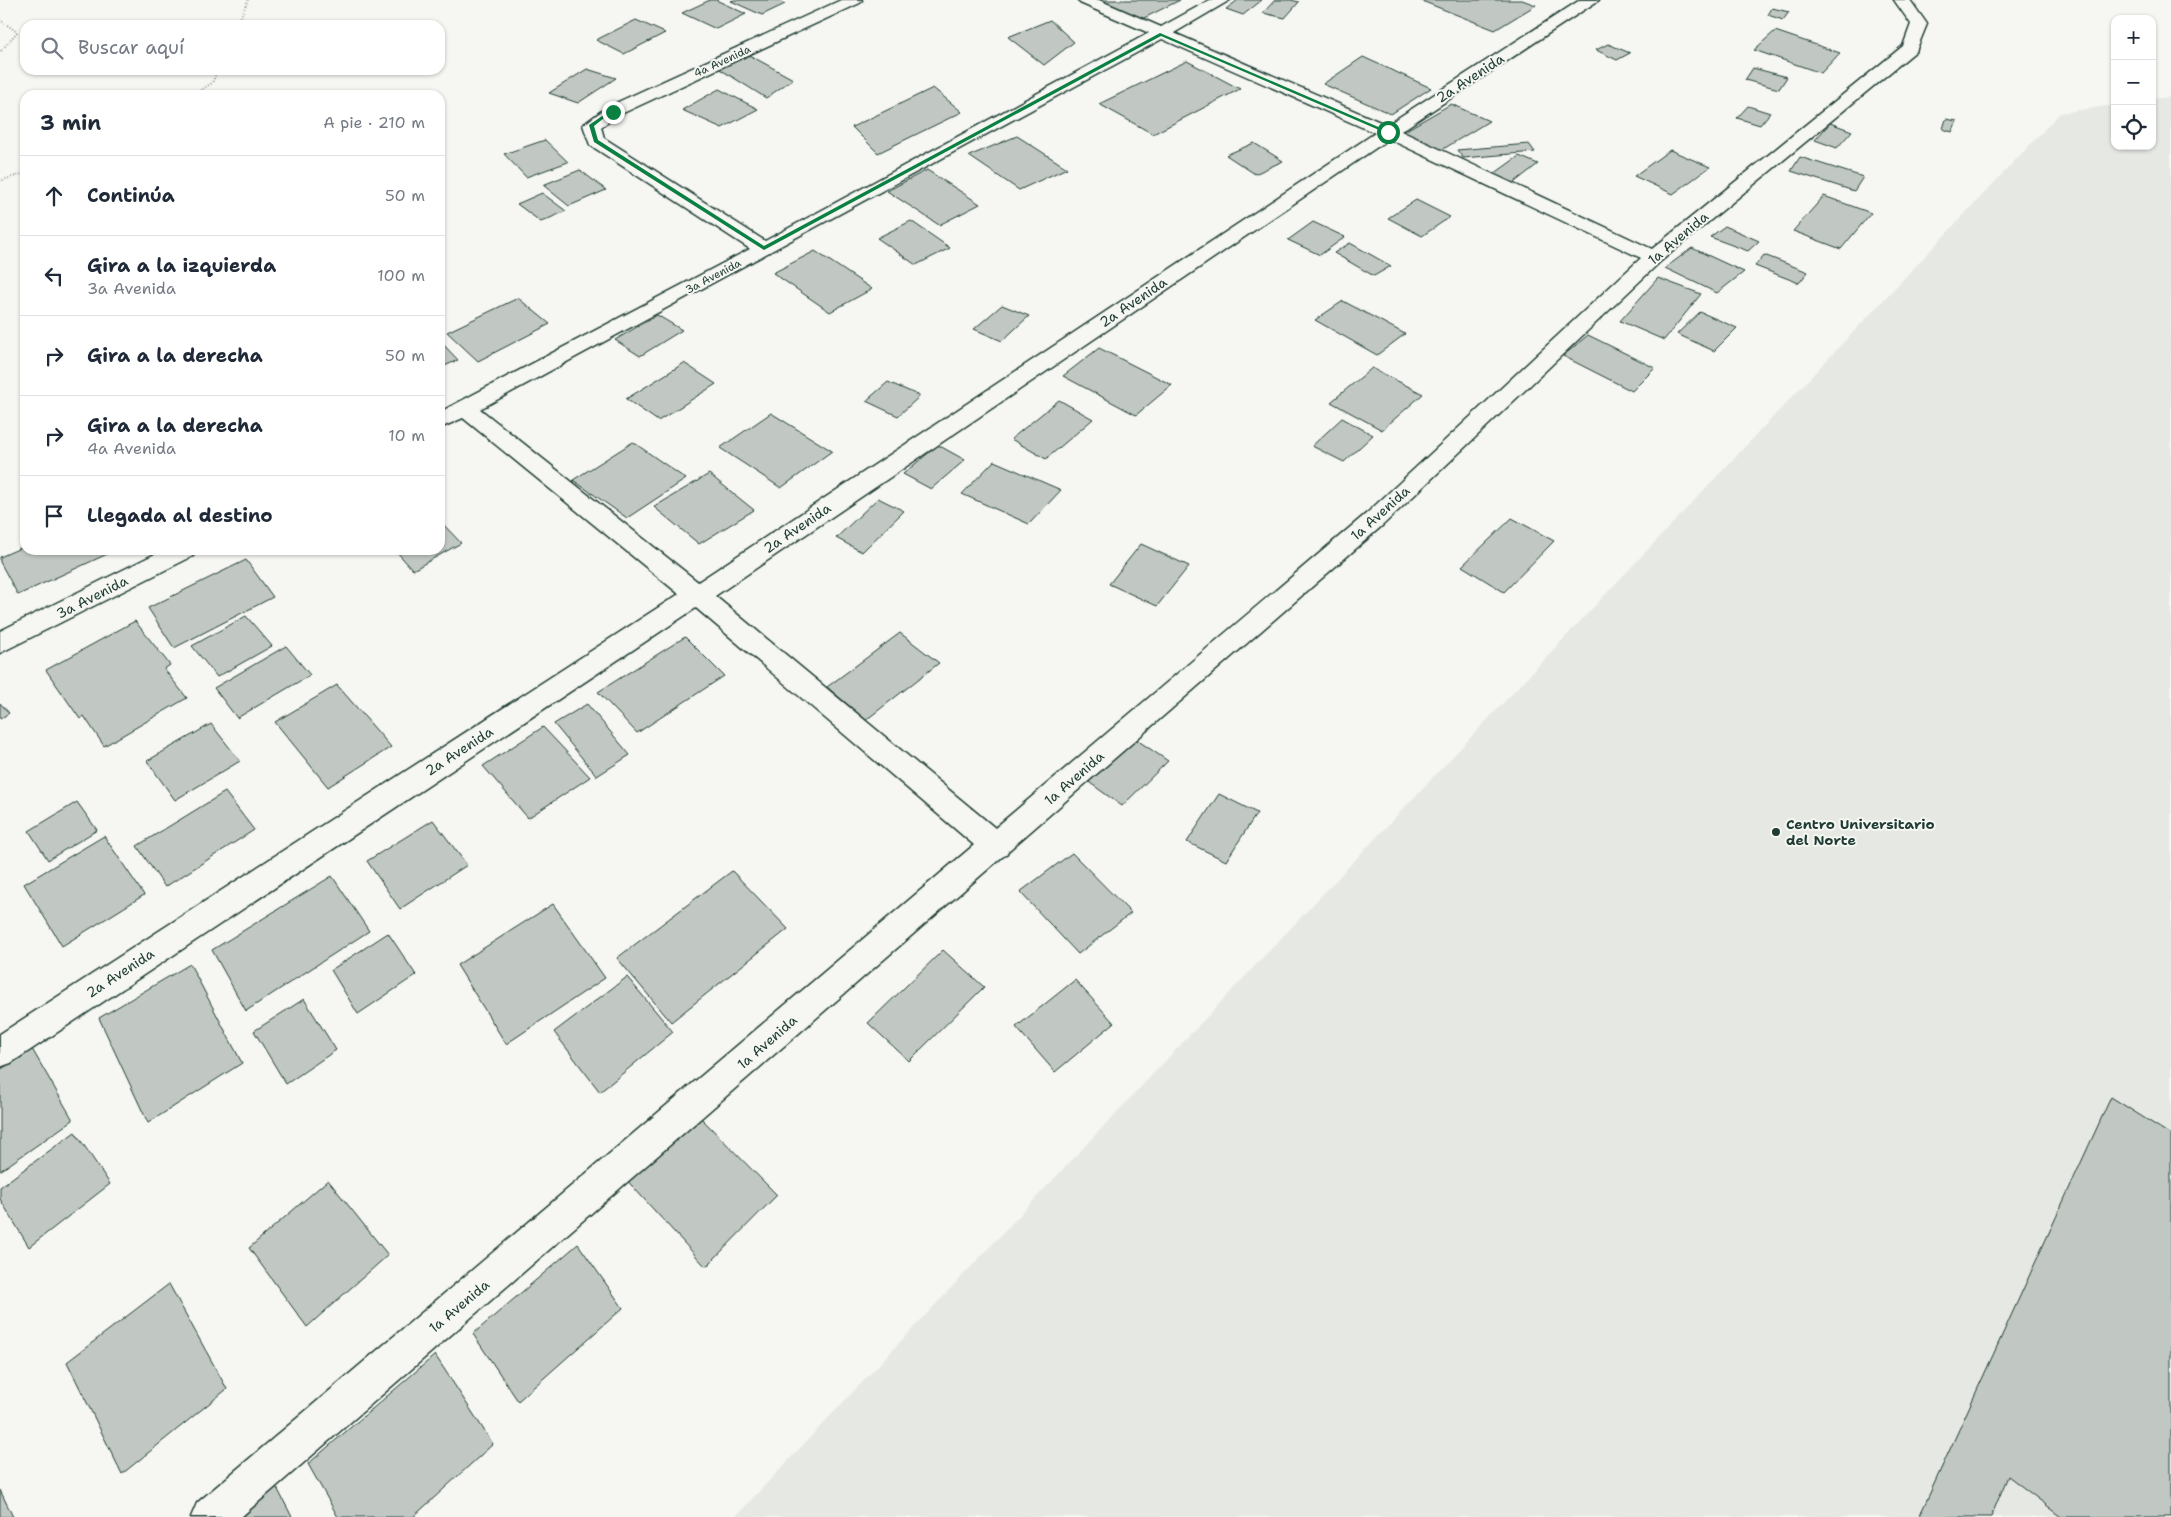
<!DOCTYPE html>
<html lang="es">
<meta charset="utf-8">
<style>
body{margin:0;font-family:"Shantell Sans",sans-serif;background:#f6f6f7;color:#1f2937}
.controls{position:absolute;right:15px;top:15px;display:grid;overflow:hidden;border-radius:10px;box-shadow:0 1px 4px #0004}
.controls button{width:45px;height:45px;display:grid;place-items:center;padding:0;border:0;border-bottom:1px solid #e0e1e3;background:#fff;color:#1f2937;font:25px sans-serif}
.stop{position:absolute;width:15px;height:15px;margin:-11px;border:4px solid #0b8043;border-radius:50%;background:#fff}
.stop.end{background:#0b8043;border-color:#fff;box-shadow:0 1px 5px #0008}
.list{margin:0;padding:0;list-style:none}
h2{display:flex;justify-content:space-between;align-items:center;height:65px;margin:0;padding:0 20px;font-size:21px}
h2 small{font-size:16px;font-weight:400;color:#747a83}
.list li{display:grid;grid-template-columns:32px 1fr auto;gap:15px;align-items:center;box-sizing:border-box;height:80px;padding:0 20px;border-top:1px solid #e0e1e3}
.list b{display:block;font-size:19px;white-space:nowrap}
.list p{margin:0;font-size:16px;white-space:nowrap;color:#747a83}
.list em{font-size:16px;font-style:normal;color:#747a83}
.icon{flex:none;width:28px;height:28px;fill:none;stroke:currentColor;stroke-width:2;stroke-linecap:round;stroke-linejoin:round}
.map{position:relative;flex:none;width:2171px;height:1517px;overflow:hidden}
.search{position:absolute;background:#fff;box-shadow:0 1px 4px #0004;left:20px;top:20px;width:425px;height:55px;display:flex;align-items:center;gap:12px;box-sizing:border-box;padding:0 18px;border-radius:15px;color:#747a83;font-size:19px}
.panel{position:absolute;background:#fff;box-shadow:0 1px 4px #0004;left:20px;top:90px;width:425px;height:465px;border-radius:15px}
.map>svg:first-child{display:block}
</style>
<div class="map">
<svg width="2171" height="1517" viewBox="0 0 2171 1517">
<rect width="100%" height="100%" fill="#f6f6f2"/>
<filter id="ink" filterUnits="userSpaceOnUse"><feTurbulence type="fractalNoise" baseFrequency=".02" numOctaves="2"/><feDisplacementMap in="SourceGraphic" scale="10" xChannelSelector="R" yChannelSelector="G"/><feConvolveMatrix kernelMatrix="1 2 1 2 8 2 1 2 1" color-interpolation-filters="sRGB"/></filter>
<g filter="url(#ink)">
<path fill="#e6e8e4" d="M2171,97V1517H735L2060,113L2115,105V146H2152V99Z"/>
<path fill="#c1c8c3" stroke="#1f3d34" d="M710,0H716L746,14L716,29L682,13Z
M734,0H777L785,4L762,15L731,1Z
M1100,0H1180L1142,19Z
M1238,0H1262L1243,15L1226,9Z
M1275,0H1291L1299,2L1285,18L1263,13Z
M1424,0H1522L1536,5L1495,30L1422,1Z
M1772,8L1789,12L1783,20L1768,15Z
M636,20L665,33L624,54L596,40Z
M1050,20L1074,42L1044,65L1008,37Z
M1775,31L1840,53L1821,73L1754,50Z
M1608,44L1630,53L1617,60L1596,50Z
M749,55L793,79L766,98L718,68Z
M1363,57L1431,88L1391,114L1323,84Z
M1187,61L1240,89L1153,134L1099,104Z
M1753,68L1787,77L1779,89L1745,80Z
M587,69L616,78L578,103L549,93Z
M933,88L962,112L878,153L852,127Z
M719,89L758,109L722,128L682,110Z
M1451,104L1489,121L1440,151L1401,133Z
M1748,106L1770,113L1760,125L1737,118Z
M1946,119L1957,121L1952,132L1943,129Z
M1830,123L1852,131L1837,148L1815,140Z
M1017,136L1067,168L1019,190L969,156Z
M545,140L568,162L526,177L504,154Z
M1254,143L1283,161L1255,174L1226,155Z
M1529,144L1535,152L1463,158L1457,150Z
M1670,150L1710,167L1673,194L1634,176Z
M1519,156L1538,164L1511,185L1491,176Z
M1800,157L1863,177L1854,191L1791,171Z
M580,170L606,190L569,206L543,185Z
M927,170L980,204L939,225L887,191Z
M542,193L566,211L541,222L517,204Z
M1824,196L1871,213L1841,249L1793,231Z
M1416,200L1450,217L1422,236L1388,218Z
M911,221L950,248L916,265L877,238Z
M1313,222L1345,237L1320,255L1288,240Z
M1725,226L1759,241L1748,251L1710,237Z
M1350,243L1391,266L1374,276L1334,253Z
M1692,248L1744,272L1717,293L1665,268Z
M815,251L872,289L830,312L773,273Z
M1764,255L1808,272L1799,283L1755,266Z
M1658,278L1701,294L1664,340L1620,321Z
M518,298L550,324L478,361L447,332Z
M1343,301L1405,334L1377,355L1315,320Z
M1002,305L1029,316L1002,341L974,329Z
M1700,312L1737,328L1714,351L1677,334Z
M657,315L682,330L640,356L615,340Z
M1588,335L1655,368L1632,391L1563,356Z
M440,341L458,360L440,368Z
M1099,348L1172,385L1136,415L1063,376Z
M684,363L716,384L658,421L626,399Z
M1372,368L1423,394L1382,430L1331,402Z
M888,382L920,396L898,416L866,401Z
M1059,400L1093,419L1046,459L1011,439Z
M771,413L832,451L781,488L720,448Z
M1342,418L1373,435L1344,462L1312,446Z
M633,442L686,479L627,518L573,480Z
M938,445L965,460L931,489L903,474Z
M994,461L1061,490L1029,524L962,494Z
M709,474L754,510L699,544L654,507Z
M878,498L904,511L862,552L836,538Z
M1512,518L1554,541L1504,592L1462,566Z
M440,521L461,543L413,570L395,550H440Z
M1141,544L1189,566L1157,606L1109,584Z
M25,546V550H116L18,595L0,562V557Z
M246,560L273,597L174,648L148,608Z
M246,616L272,646L217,677L192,646Z
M135,621L170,665L164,669L187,698L104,746L84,716L80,719L46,670Z
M900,633L939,663L866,720L827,687Z
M685,637L724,676L637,733L598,692Z
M286,646L310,675L237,718L214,688Z
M337,685L391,747L328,787L275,722Z
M0,703L9,713L0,719Z
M587,704L630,755L597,776L554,724Z
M211,724L240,761L175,800L147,761Z
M543,727L590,777L528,818L483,766Z
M1131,736L1168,761L1122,806L1086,780Z
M225,792L254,830L165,887L137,846Z
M1219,794L1257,813L1226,861L1187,842Z
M77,802L97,830L48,860L29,831Z
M433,820L467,865L400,909L367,861Z
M104,836L144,895L62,946L24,884Z
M1072,853L1131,913L1078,954L1020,892Z
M732,871L788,929L671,1022L617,958Z
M332,876L369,931L246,1011L212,950Z
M553,904L605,978L506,1044L457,965Z
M388,933L416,975L358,1014L331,970Z
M943,950L984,987L909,1061L868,1023Z
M190,964L242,1063L148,1123L99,1018Z
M627,977L673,1032L600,1092L554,1032Z
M1075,980L1114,1023L1055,1072L1016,1027Z
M304,999L336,1050L286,1084L254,1031Z
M32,1049L73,1120L0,1171V1070Z
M2111,1097L2171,1135V1517H2062L2008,1476L1991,1517H1919Z
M693,1110L777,1195L706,1267L623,1176Z
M75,1132L110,1184L29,1247L0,1199V1187Z
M328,1180L388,1255L307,1327L249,1248Z
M578,1244L623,1308L518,1401L473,1334Z
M169,1284L227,1389L122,1474L67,1362Z
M435,1355L493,1444L413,1517H338L308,1464Z
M276,1486L292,1517H239Z
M0,1490L13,1517H0Z"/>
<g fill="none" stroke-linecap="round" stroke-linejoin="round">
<defs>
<path id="minor" d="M841,0H862L860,3L619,115L601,127L604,138L765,241L1149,33L1080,3L1078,0H1099L1161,27L1210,0H1230L1174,33L1387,125L1580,0H1599L1401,131L1652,249L1903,46L1911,24L1894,0H1910L1927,24L1916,51L1661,261L1383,525L1008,851L1006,855L1002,857L241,1517H191L197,1503L974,845L696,608L11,1063L0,1067V1034L679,594L463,418L440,428V412L750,249L590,145L583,125L607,107ZM1162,39L1375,133L698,582L480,409ZM1389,139L1641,258L1367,513L995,828L715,596Z
M163,550H196L193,556L0,653V631Z"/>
</defs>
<use href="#minor" stroke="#1f3d34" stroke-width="3"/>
<path stroke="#1f3d34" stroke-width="2" stroke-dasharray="0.5 2.5" stroke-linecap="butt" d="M0,20L17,32L0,52
M237,25L248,0
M193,95L212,83L218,70
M0,181L25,173"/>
<use href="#minor" fill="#f6f6f2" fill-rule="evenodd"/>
</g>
</g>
<path fill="#0b8043" d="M1160,33L1390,132L1386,133L1161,36L764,250L594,142L589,125L611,110H614L594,126L598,140L764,246Z"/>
<circle fill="#1f3d34" stroke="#f6f6f2" stroke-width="2" cx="1776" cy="832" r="5"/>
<g text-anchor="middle" stroke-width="4" stroke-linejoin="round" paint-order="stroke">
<g font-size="11" fill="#1f3d34" stroke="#f6f6f2">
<text transform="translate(722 61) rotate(-25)" y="4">4a Avenida</text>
<text transform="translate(713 276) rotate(-28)" y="4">3a Avenida</text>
</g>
<g font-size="14" fill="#1f3d34" stroke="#f6f6f2">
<text transform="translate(1470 78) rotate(-33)" y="5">2a Avenida</text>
<text transform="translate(1678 238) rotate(-40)" y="5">1a Avenida</text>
<text transform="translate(1133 302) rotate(-34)" y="5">2a Avenida</text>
<text transform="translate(1380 513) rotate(-42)" y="5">1a Avenida</text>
<text transform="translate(797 528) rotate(-34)" y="5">2a Avenida</text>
<text transform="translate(92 597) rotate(-27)" y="5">3a Avenida</text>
<text transform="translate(459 751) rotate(-33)" y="5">2a Avenida</text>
<text transform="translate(1074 778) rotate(-41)" y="5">1a Avenida</text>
<text transform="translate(120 973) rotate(-33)" y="5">2a Avenida</text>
<text transform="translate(767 1042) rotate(-41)" y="5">1a Avenida</text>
<text transform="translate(459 1306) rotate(-40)" y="5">1a Avenida</text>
</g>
<g font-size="14" font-weight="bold" fill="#1f3d34" stroke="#f6f6f2" text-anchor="start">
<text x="1786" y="829">Centro Universitario<tspan x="1786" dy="16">del Norte</tspan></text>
</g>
</g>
</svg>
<div class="controls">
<button>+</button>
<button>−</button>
<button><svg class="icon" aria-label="locate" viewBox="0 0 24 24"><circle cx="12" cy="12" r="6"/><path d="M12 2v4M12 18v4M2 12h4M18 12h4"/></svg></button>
</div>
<div class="stop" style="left:1388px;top:132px"></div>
<div class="stop end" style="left:613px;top:112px"></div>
<div class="search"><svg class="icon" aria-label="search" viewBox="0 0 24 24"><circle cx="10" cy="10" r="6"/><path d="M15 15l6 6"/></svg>Buscar aquí</div>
<section class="panel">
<h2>3 min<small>A pie · 210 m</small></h2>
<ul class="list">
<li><svg class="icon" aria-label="ahead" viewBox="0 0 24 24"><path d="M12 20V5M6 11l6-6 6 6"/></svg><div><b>Continúa</b></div><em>50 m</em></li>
<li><svg class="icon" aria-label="left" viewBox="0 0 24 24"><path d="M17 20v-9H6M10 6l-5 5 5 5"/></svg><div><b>Gira a la izquierda</b><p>3a Avenida</p></div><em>100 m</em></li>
<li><svg class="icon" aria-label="right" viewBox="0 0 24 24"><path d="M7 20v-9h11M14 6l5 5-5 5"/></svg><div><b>Gira a la derecha</b></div><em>50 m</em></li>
<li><svg class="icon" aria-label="right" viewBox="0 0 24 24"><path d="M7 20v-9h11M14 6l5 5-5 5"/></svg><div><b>Gira a la derecha</b><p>4a Avenida</p></div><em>10 m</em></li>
<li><svg class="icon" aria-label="arrive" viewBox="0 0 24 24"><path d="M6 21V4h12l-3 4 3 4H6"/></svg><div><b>Llegada al destino</b></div></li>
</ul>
</section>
</div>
